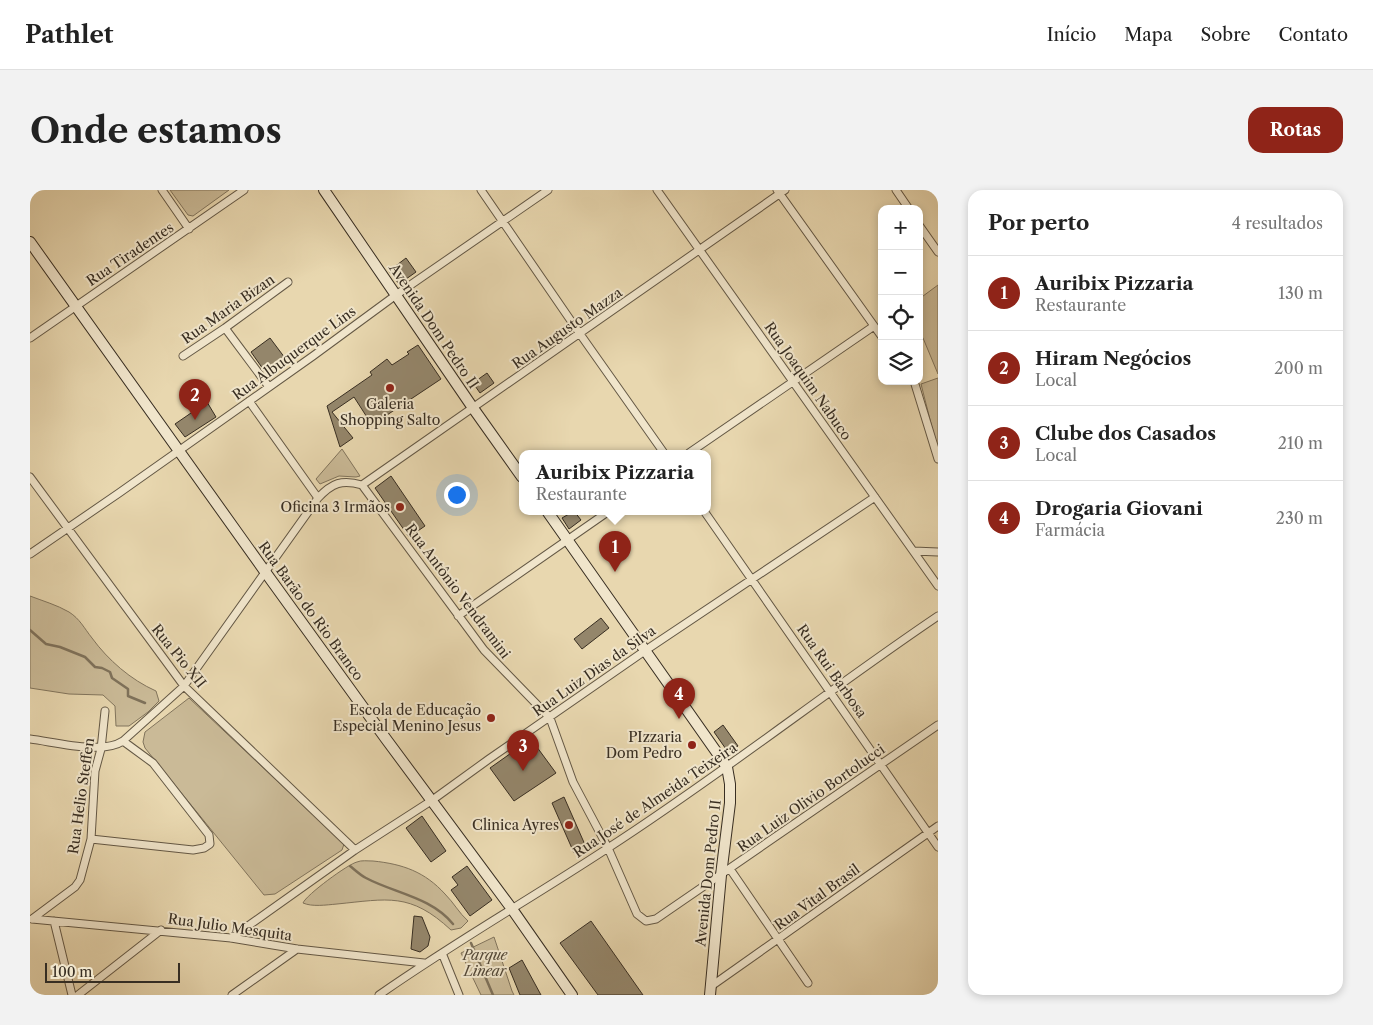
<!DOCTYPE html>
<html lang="pt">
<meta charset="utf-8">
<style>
body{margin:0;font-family:"Libre Caslon Text",serif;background:#f2f2f2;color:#222}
.controls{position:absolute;right:15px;top:15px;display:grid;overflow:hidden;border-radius:10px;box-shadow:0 2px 8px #0003}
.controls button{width:45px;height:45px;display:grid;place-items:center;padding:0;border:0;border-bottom:1px solid #e0e0e0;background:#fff;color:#222;font:25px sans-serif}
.scale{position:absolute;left:15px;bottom:12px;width:135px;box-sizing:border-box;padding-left:5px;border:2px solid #382e22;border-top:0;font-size:14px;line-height:18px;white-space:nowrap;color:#382e22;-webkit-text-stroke:4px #f0e5cb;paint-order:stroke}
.you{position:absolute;left:426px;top:304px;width:18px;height:18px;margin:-12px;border:4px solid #fff;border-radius:50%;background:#1a73e8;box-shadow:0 0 0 8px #1a73e833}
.badge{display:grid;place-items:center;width:32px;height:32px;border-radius:50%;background:#8f2418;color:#fff;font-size:16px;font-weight:700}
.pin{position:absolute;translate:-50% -41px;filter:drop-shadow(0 1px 2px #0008)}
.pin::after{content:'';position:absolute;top:26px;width:18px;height:15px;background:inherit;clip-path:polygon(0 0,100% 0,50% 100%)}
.popup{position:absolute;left:489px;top:260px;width:192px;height:65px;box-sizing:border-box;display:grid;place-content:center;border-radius:10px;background:#fff;filter:drop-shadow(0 1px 4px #0005);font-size:16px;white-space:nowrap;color:#767676}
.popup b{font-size:19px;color:#222}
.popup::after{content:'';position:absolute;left:50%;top:100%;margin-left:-10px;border:10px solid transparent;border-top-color:#fff}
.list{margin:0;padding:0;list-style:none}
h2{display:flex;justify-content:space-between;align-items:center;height:65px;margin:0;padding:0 20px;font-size:21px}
h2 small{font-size:16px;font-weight:400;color:#767676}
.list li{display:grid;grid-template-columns:32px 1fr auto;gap:15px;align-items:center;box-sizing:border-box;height:75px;padding:0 20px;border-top:1px solid #e0e0e0}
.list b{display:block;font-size:19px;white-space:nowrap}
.list p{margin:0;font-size:16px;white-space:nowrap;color:#767676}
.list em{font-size:16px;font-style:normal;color:#767676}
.icon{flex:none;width:28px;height:28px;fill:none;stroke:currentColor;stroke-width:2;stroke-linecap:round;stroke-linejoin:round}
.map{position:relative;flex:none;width:908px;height:805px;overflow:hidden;border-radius:15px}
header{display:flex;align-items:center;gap:30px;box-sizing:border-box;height:70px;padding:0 25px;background:#fff;border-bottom:1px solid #e0e0e0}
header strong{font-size:24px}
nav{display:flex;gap:28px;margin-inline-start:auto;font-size:18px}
.intro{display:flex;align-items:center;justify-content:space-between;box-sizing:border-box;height:120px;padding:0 30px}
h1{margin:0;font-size:35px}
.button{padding:12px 22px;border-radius:15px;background:#8f2418;color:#fff;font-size:18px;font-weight:700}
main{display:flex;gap:30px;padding:0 30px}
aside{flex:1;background:#fff;border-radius:15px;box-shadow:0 2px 8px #0003}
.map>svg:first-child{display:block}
</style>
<header>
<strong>Pathlet</strong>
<nav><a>Início</a><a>Mapa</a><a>Sobre</a><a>Contato</a></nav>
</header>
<div class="intro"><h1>Onde estamos</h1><a class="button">Rotas</a></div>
<main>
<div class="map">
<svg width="908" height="805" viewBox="0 0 908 805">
<rect width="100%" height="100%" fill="#e8d7af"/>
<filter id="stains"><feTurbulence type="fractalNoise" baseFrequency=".004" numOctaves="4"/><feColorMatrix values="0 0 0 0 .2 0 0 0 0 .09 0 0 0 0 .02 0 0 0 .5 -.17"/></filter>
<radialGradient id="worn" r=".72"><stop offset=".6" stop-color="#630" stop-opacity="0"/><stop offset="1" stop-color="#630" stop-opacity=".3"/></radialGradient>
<path fill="#caba97" stroke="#81745c" d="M140,0H199L163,26L158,25Z
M908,95V184L893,148L889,143V109Z
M908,188V261L891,194Z
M312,259L330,286L326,287L309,286L290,294L286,289Z
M0,406C13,411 27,415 39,422C50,429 54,438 62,448C78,470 101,490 126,501L129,511L118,522L99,536H86L85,516L73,505L39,504L0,498Z
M159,508L314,654L312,660L245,704L234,705L115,558L113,552L115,542Z
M343,671C373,674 395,682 415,704C424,713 429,723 438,731L431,738L421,740C380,702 358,709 307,714C296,715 282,717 273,713C276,705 318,674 327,672C331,670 338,671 343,671Z
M464,747L482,801L484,805H451L431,763Z"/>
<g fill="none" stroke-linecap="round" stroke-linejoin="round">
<path stroke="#7e715a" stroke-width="2.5" d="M0,440L16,454L30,457L55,467L65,477L72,478L80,482L82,488L98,499V506L115,513
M320,676C325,680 330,685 336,688C364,703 401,707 423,734
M441,753L463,805"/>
</g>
<path fill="#94866b" stroke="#382e22" d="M376,68L386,82L369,94L359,81Z
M240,148L258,172L238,186L221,162Z
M388,155L411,189L342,235L324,207L302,222L323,248L310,257L297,216L342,185L340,182L357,169L362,175L379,164L377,162Z
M457,183L464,193L450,203L443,193Z
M177,212L186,227L155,247L145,234Z
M361,286L395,336L379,347L345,298Z
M544,321L551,330L539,339L532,328Z
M571,428L579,438L552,459L544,449Z
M693,535L708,556L698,562L684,542Z
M501,549L526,583L484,611L460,578Z
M534,607L556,657L544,663L522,613Z
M392,626L416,661L401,672L376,638Z
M437,676L462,710L440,726L421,700L428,695L422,687Z
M384,726L392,727L400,747L398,756L390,762L381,759Z
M561,731L613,805H568L530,753Z
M492,770L511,805H490L479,778Z"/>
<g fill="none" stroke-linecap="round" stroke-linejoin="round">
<defs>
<path id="minor" d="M132,0L159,39
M451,0L550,144L634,263
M627,0L908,396
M747,0L852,147
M866,0L879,19
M889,35L908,62
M195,138L239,197
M0,148L214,0
M153,166L195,138L258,92
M884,191L908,269
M219,211L288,308
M659,263L844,136
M0,287L154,496L325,660
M332,295L454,460L520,528L543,592L578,658L607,724L616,731L626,729L908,535
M332,295L755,0
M674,321L908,657
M884,361L908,362
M0,364L89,303L283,166L366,105L518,0
M428,426L579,321
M0,549C25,552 72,565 93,551L154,496L288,308C302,293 312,289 332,295
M61,649L163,660L174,658L180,654L179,645L123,573L93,551
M700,679L778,793
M2,729L201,748L267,759L394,773
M2,729L45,697L50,690L61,649L65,581L71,559L75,521
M24,731L42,805
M201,748L325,660L401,611L459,569L616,460L845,307
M412,763L429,805
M680,797L908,636
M48,805L131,740
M202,805L267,759
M349,805C423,753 502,708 578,658C691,585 797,501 908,426"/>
<path id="secondary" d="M294,0L443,218L492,287
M0,52L236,383L356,549L482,719L542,805
M517,321L697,577L700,594V613L691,685L680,805"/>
</defs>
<use href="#minor" stroke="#645845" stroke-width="9"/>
<use href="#secondary" stroke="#382e22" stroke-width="12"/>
<use href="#minor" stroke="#f0e5cb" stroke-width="7"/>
<use href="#secondary" stroke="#f0e5cb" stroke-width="10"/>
</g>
<g fill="#8f2418" stroke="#f0e5cb" stroke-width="2">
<circle cx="360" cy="198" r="5"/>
<circle cx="370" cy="317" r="5"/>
<circle cx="461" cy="528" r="5"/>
<circle cx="662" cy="555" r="5"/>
<circle cx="539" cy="635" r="5"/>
</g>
<g text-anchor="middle" stroke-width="4" stroke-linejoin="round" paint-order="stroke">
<g font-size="14" fill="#382e22" stroke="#f0e5cb">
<text transform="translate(100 64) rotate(-34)" y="5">Rua Tiradentes</text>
<text transform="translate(198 119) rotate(-35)" y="5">Rua Maria Bizan</text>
<text transform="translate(404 136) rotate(56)" y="5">Avenida Dom Pedro II</text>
<text transform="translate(537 138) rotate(-35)" y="5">Rua Augusto Mazza</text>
<text transform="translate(264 163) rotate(-36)" y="5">Rua Albuquerque Lins</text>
<text transform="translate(778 191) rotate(55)" y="5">Rua Joaquim Nabuco</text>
<text transform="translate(428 401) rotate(53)" y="5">Rua Antônio Vendramini</text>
<text transform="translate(281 421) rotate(54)" y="5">Rua Barão do Rio Branco</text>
<text transform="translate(149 466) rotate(51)" y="5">Rua Pio XII</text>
<text transform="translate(564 481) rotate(-35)" y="5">Rua Luiz Dias da Silva</text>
<text transform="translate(802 481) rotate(55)" y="5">Rua Rui Barbosa</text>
<text transform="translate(51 606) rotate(-82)" y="5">Rua Helio Steffen</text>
<text transform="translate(781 608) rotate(-35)" y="5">Rua Luiz Olivio Bortolucci</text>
<text transform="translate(625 610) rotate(-34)" y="5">Rua José de Almeida Teixeira</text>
<text transform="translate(678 683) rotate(-84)" y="5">Avenida Dom Pedro II</text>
<text transform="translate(787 707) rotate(-36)" y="5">Rua Vital Brasil</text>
<text transform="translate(200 737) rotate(8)" y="5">Rua Julio Mesquita</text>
</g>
<g font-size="14" fill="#382e22" stroke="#f0e5cb" text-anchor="end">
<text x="360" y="219" text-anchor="middle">Galeria<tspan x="360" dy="16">Shopping Salto</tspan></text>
<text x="360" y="322">Oficina 3 Irmãos</text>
<text x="451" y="525">Escola de Educação<tspan x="451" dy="16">Especial Menino Jesus</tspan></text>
<text x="652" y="552">PIzzaria<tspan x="652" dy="16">Dom Pedro</tspan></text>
<text x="529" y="640">Clinica Ayres</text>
</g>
<g font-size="14" font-style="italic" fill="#554a39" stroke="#f0e5cb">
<text x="455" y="770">Parque<tspan x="455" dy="16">Linear</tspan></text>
</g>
</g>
<rect width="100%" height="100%" filter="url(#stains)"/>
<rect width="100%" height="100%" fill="url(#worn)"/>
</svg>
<div class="controls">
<button>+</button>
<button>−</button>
<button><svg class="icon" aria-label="locate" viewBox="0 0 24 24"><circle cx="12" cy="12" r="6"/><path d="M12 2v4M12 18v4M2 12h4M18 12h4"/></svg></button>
<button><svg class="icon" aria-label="layers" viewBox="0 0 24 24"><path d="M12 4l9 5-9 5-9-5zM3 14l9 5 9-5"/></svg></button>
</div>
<div class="scale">100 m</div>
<div class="you"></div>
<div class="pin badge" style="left:585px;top:382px">1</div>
<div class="popup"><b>Auribix Pizzaria</b>Restaurante</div>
<div class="pin badge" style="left:165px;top:230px">2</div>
<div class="pin badge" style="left:493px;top:581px">3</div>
<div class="pin badge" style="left:649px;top:529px">4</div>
</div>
<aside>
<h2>Por perto<small>4 resultados</small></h2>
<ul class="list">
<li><span class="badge">1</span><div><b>Auribix Pizzaria</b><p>Restaurante</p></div><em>130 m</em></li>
<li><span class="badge">2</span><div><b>Hiram Negócios</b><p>Local</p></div><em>200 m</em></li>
<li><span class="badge">3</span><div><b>Clube dos Casados</b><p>Local</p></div><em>210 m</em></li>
<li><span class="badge">4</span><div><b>Drogaria Giovani</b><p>Farmácia</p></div><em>230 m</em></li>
</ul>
</aside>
</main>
